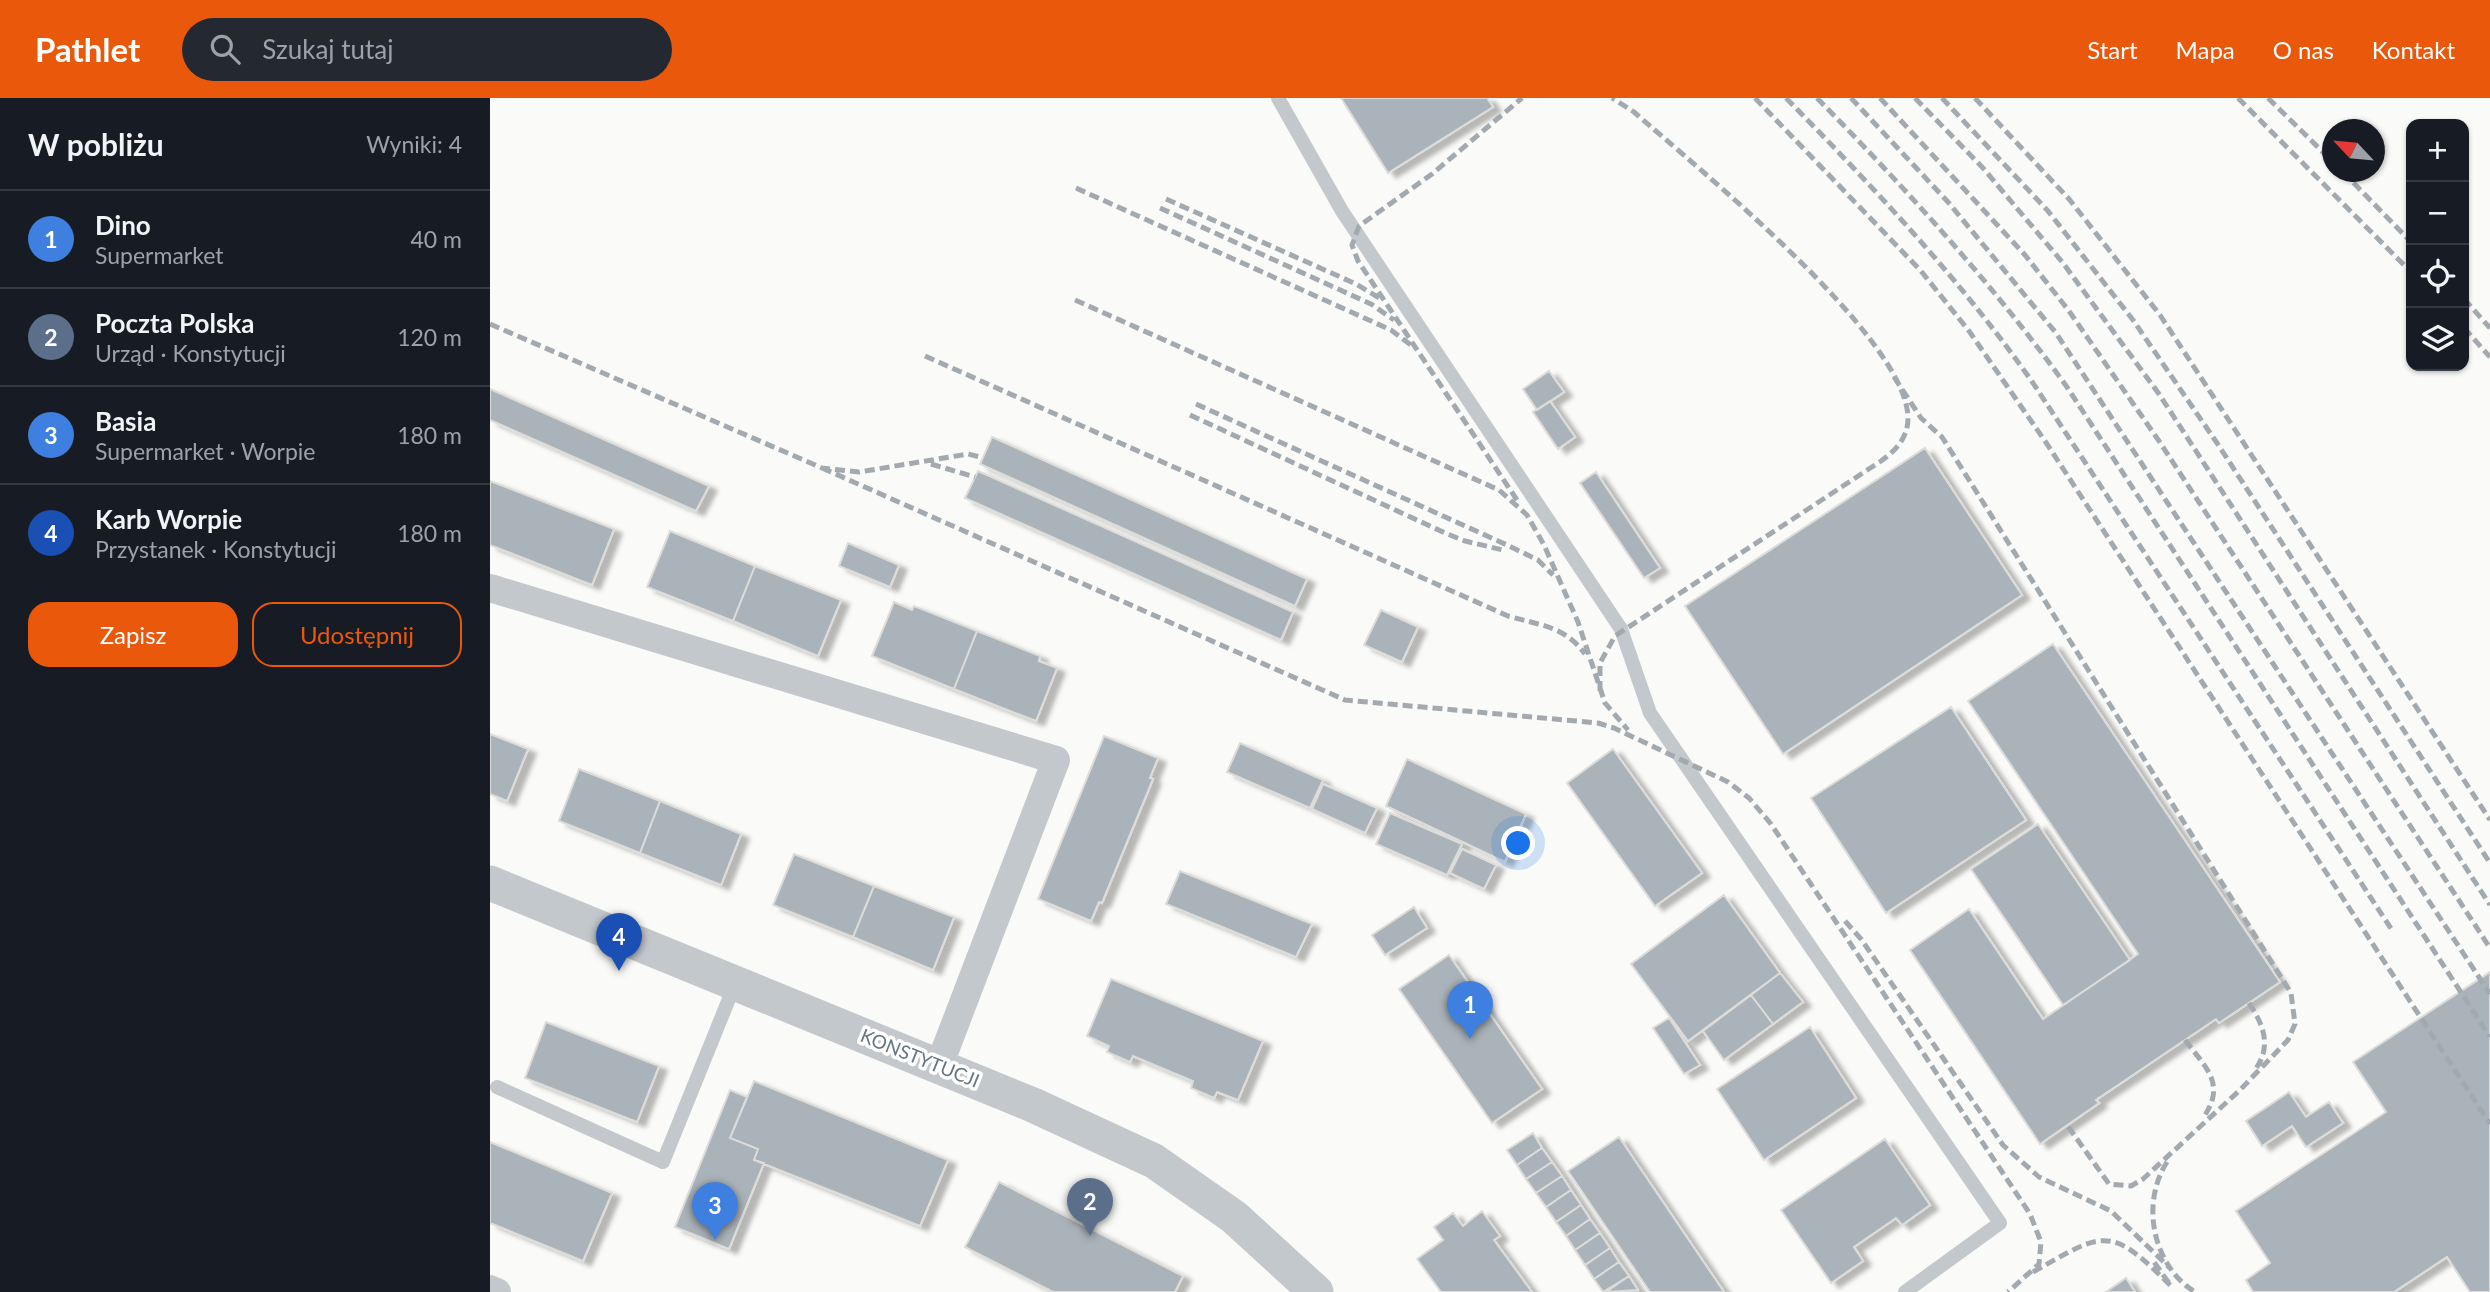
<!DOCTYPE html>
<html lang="pl">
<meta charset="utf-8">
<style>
body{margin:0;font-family:Lato,sans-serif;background:#242831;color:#f1f3f6}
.controls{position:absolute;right:21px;top:21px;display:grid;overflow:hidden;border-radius:14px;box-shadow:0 2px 5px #0004}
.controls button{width:63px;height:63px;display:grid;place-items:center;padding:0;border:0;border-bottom:2px solid #363941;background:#171b24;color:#f1f3f6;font:35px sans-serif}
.compass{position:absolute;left:1832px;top:21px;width:63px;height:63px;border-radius:50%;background:#171b24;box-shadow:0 2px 5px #0004;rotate:296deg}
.you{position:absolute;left:1029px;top:746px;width:24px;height:24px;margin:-18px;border:5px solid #fff;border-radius:50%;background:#1a73e8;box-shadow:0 0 0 10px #1a73e833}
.badge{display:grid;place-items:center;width:46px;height:46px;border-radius:50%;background:#ea580c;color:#fff;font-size:23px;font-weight:700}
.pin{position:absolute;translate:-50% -58px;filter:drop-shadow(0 2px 4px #0008)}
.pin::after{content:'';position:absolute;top:37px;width:24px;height:21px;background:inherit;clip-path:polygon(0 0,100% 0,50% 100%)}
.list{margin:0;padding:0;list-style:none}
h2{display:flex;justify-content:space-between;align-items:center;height:91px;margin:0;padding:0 28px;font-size:30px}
h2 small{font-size:23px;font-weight:400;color:#9ea1a6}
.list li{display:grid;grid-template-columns:46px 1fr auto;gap:21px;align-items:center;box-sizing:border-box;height:98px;padding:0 28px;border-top:2px solid #363941}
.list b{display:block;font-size:26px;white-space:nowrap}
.list p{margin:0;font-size:23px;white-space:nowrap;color:#9ea1a6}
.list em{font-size:23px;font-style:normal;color:#9ea1a6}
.actions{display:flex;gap:14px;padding:21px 28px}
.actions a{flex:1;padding:16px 0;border:2px solid #ea580c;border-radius:21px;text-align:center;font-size:24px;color:#ea580c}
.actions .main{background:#ea580c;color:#fff}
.icon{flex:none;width:38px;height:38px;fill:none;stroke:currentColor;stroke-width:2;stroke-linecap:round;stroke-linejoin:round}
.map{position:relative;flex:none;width:2000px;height:1194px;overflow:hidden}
header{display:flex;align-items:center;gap:42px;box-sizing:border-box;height:98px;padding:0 35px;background:#ea580c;color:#fff}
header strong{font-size:33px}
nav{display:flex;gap:38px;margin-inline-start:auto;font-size:24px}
.search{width:490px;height:63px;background:#242831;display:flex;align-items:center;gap:18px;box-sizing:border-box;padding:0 24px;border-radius:38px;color:#9ea1a6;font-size:26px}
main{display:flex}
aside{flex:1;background:#171b24}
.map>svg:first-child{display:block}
</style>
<header>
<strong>Pathlet</strong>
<div class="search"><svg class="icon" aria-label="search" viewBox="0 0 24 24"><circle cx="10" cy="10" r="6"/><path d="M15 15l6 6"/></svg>Szukaj tutaj</div>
<nav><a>Start</a><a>Mapa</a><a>O nas</a><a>Kontakt</a></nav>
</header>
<main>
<aside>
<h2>W pobliżu<small>Wyniki: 4</small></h2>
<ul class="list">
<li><span class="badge" style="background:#3f7fe0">1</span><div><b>Dino</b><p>Supermarket</p></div><em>40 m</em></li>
<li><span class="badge" style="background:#5c6f8a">2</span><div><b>Poczta Polska</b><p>Urząd · Konstytucji</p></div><em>120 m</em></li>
<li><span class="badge" style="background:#3f7fe0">3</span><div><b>Basia</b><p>Supermarket · Worpie</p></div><em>180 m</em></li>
<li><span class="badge" style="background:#1a4fb4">4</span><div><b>Karb Worpie</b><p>Przystanek · Konstytucji</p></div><em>180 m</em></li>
</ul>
<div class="actions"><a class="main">Zapisz</a><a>Udostępnij</a></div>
</aside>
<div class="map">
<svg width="2000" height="1194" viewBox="0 0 2000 1194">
<defs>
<filter id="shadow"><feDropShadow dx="8" dy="4.5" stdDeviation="2" flood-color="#0004"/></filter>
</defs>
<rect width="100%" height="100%" fill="#fafaf8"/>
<path fill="#aab3b9" stroke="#dcdcda" stroke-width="2" filter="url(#shadow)" d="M851,0H997L1003,9L898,75Z
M1059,273L1074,294L1047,312L1033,291Z
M0,291L219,388L206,413L0,322Z
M1060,303L1085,339L1068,351L1043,314Z
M502,339L817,481L805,508L490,366Z
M1435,350L1532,497L1293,656L1195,508Z
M488,373L803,514L791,542L475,400Z
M1106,374L1170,470L1154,480L1090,385Z
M0,383L124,431L102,487L0,447Z
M180,433L265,468L243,523L157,489Z
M358,445L409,467L400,489L349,468Z
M265,468L351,502L328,558L243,523Z
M404,504L422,512L424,508L487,533L464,591L382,558Z
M891,512L928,529L912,564L874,547Z
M487,533L550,558L549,563L567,570L546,623L464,591Z
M1563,546L1790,884L1729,925L1726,921L1606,1002L1609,1005L1550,1046L1420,852L1479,811L1553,921L1648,856L1478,603Z
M1461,609L1536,722L1396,815L1321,700Z
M0,636L38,651L17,703L0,696Z
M614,638L668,660L660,680L663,681L612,805L609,804L601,823L548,801Z
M750,645L833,682L820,710L737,674Z
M1123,651L1212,775L1165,808L1077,685Z
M917,661L1036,716L1015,764L896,708Z
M89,671L170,703L150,755L69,723Z
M833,686L887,710L875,735L822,711Z
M170,703L251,736L231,787L150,755Z
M900,715L972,746L957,777L886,746Z
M1548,726L1640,862L1573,907L1481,771Z
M972,751L1006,767L994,791L960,775Z
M304,756L384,788L363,839L283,807Z
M690,773L822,826L806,859L676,806Z
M384,788L464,819L443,872L363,839Z
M1234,797L1290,875L1198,943L1141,866Z
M924,809L937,830L895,857L882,837Z
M959,857L1052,991L1002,1025L909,891Z
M2000,874V1194H1980L1957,1159L1904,1194H1763L1756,1182L1780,1165L1746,1113L1896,1014L1863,964Z
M1290,875L1313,904L1283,926L1261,897Z
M621,881L773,943L748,1002L727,994L724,1000L701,990L703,983L643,958L640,964L617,954L619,948L597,938Z
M1261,897L1283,926L1234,962L1213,933Z
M1179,920L1210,967L1194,976L1163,930Z
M56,924L169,968L147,1024L35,980Z
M1320,929L1366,1000L1274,1062L1227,991Z
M264,983L458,1062L430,1128L264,1062L268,1051L240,1040Z
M240,992L257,999L240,1040L268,1051L264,1062L274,1065L239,1151L185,1129Z
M1799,994L1816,1019L1839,1004L1853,1025L1816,1049L1802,1028L1772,1048L1756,1023Z
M1043,1035L1052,1050L1027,1067L1017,1052Z
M1129,1039L1234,1194H1160L1078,1073Z
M1395,1041L1440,1107L1412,1127L1406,1120L1364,1149L1373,1163L1341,1185L1291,1112Z
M0,1044L122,1095L93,1163L0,1125Z
M1052,1050L1062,1064L1036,1081L1027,1067Z
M1062,1064L1072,1078L1046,1095L1036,1081Z
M1072,1078L1081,1092L1056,1109L1046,1095Z
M509,1084L693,1178L685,1194H563L475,1149Z
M1081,1092L1091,1107L1066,1124L1056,1109Z
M1091,1107L1100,1121L1076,1138L1066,1124Z
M992,1113L1010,1138L1004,1142L1042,1194H951L927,1161L953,1142L944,1129L963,1115L973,1128Z
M1100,1121L1110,1135L1085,1152L1076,1138Z
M1110,1135L1120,1150L1095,1167L1085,1152Z
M1120,1150L1129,1164L1104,1181L1095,1167Z
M1129,1164L1139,1178L1113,1194L1104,1181Z
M1139,1178L1148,1192L1116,1194Z
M1636,1180L1645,1194H1616Z"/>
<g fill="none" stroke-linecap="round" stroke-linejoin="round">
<path stroke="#c3c8cc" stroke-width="14" d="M788,0L852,113L1131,531L1160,615L1510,1125L1415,1194
M7,989L173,1064L245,886"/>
<path stroke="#c3c8cc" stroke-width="28" d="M0,490L566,662L449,968
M0,1191L7,1194"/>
<path stroke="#c3c8cc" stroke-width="35" d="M0,785L543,1007L664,1063L744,1119L826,1194"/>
<path stroke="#a2aab0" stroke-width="5" stroke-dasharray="10 5" stroke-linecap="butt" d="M1265,0L1431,173L1479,233L1557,346L2000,1026
M1296,0C1385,91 1470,181 1543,285L1902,832
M1327,0C1417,92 1502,185 1577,289L2000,939
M1361,0L1458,104L1566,235L2000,896
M1390,0L1535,157L1579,213L1669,343L2000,850
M1425,0L1493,70L1573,165L1669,296L2000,807
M1452,0L1558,113L1643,222L1727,345L2000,765
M1485,0L1579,101L1670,217L2000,722
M1748,0L1921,174
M1778,0L1842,63
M1853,74L1921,144
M586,90L901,232L921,247
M676,101L866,186L891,201
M670,110L881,206L904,222
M1974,201L2000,230
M585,202L1009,392L1037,417L1054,447L1088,524L1115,605L1138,632
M0,226L332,370L369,374L478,356L490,359
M1974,230L2000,259
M435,258L1018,518C1049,527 1075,528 1095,556
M1404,279L1431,320L1452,339L1801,895L1805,926L1798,942L1750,992L1653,1081L1641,1088L1619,1086L1577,1027
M706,306L1017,447L1048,462L1063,477
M700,317L955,435L975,443L1013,452
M441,366L485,379
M332,370L855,602L1108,625L1124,630L1238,684L1259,700L1281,726L1540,1116L1551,1144L1549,1166L1518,1194
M1027,402L868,163L862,147L869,128L942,76L1032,0
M1110,593V565L1125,538L1391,363C1406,352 1418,340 1418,320C1417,239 1206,69 1144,14L1122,0
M1355,823L1371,841L1513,1047L1549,1079L1621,1113L1681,1171
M1759,905C1774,928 1782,948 1765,972
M1695,942C1716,970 1737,986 1713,1020
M1677,1064C1650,1106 1663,1168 1705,1194
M1543,1174C1615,1133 1620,1127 1681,1188L1664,1164"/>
</g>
<g text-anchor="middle" stroke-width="7" stroke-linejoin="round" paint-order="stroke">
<g font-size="19" fill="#657683" stroke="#fff">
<text transform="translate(430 960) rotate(22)" y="7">KONSTYTUCJI</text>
</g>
</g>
</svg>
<div class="controls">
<button>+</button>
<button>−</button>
<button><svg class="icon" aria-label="locate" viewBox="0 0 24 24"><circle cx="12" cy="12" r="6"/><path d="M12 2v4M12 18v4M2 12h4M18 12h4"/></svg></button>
<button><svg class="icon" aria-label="layers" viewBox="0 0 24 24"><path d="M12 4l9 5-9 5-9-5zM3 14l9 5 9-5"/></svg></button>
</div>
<svg class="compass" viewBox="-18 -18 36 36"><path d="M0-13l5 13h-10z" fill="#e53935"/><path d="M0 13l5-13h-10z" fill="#9ea1a6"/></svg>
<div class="you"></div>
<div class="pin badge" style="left:980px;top:941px;background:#3f7fe0">1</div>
<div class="pin badge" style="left:600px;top:1138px;background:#5c6f8a">2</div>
<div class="pin badge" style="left:225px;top:1142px;background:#3f7fe0">3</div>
<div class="pin badge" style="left:129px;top:873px;background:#1a4fb4">4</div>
</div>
</main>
